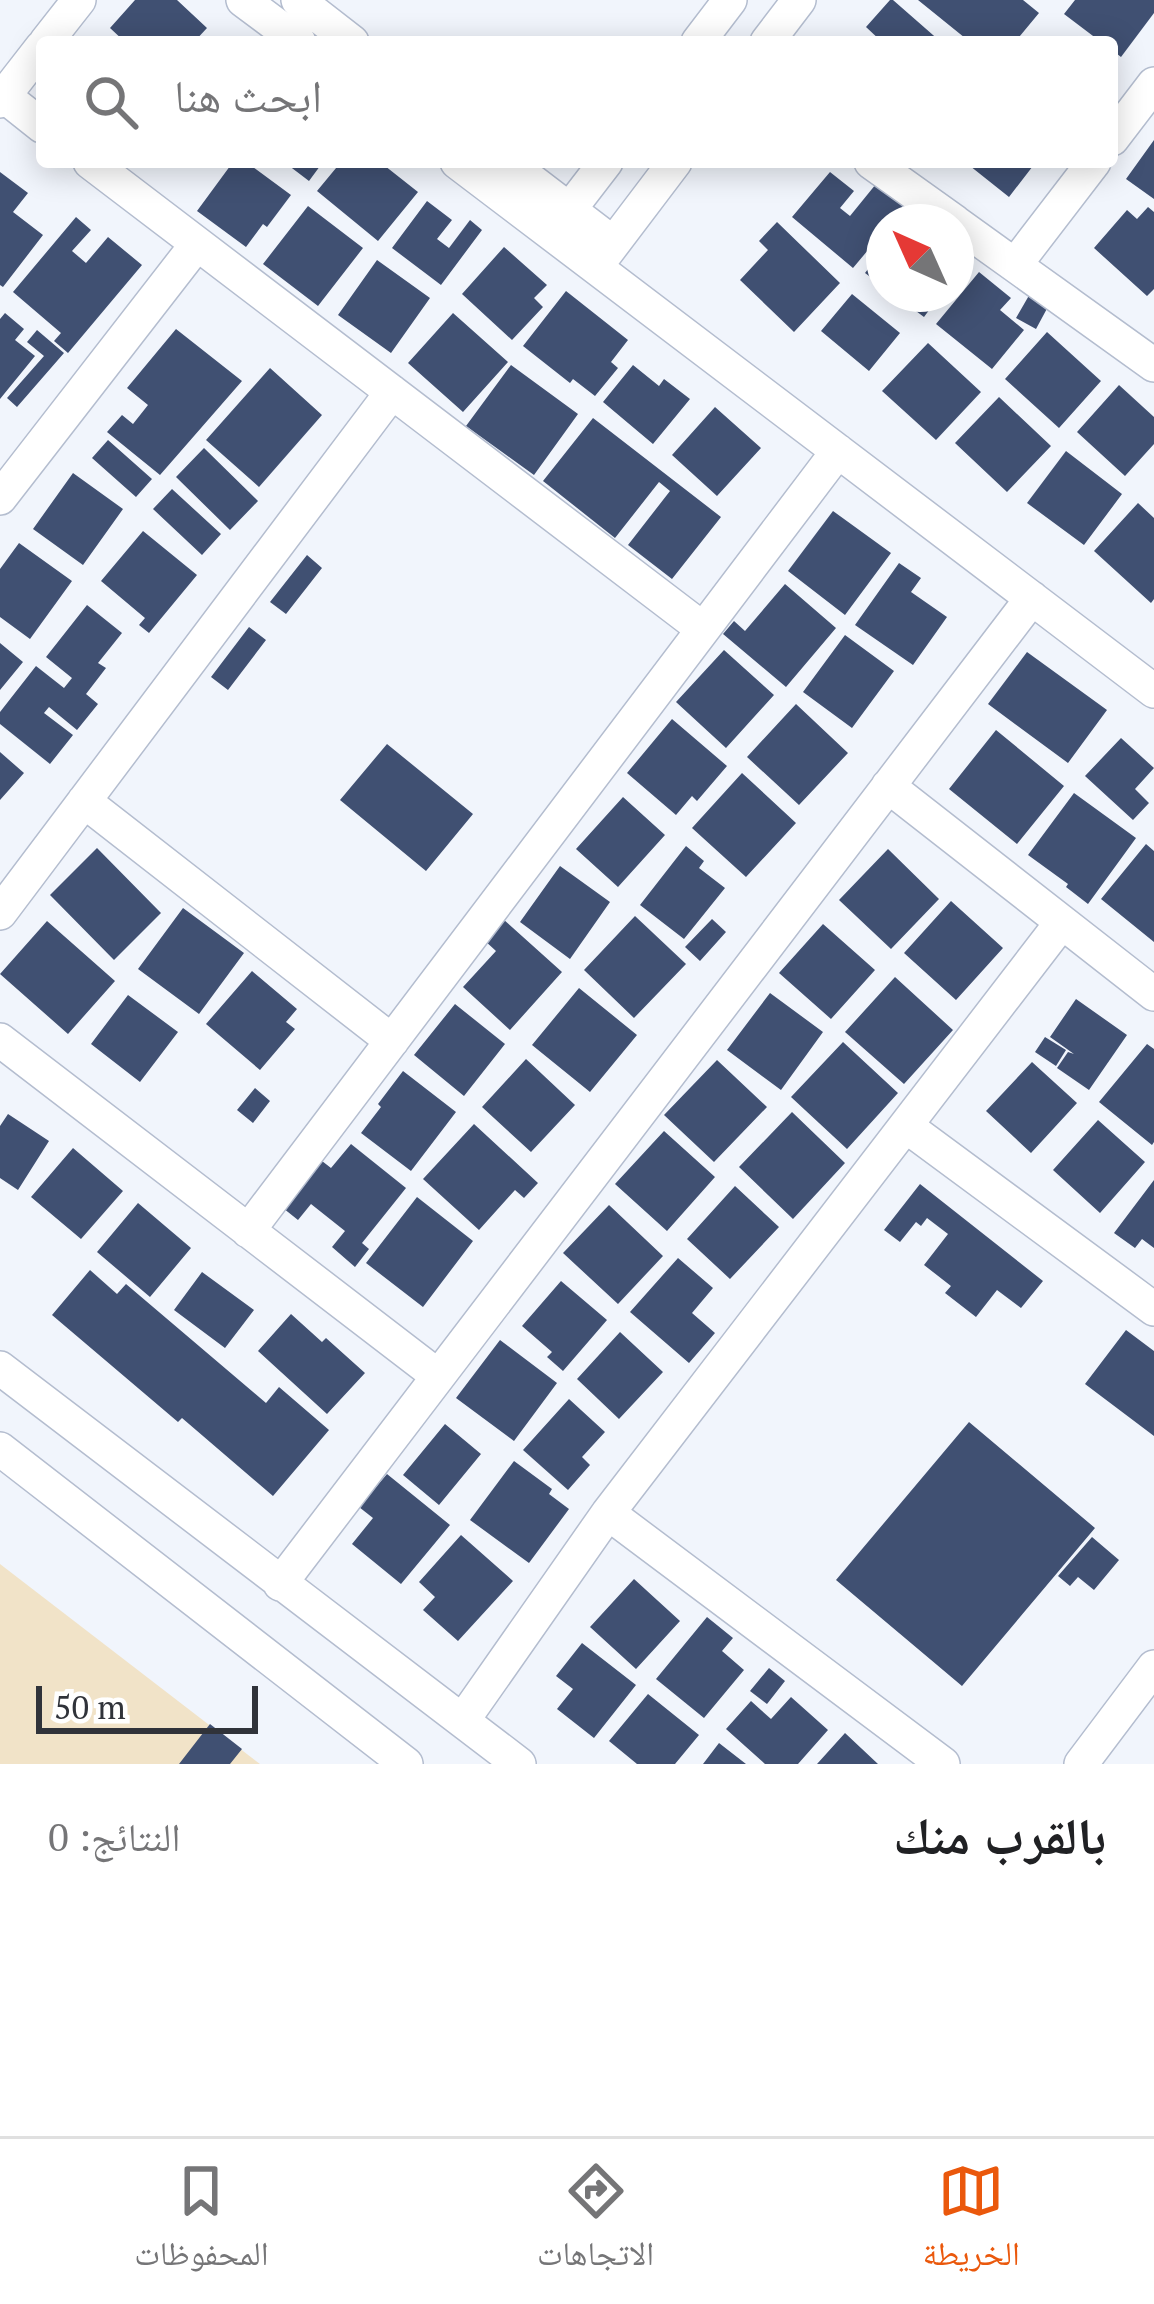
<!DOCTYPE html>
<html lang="ar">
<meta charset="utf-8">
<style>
body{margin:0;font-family:"PT Serif","Noto Naskh Arabic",serif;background:#f2f2f2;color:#202124;direction:rtl}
.compass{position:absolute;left:866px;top:204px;width:108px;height:108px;border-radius:50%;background:#fff;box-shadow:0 6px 30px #0003;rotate:315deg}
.scale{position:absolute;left:36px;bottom:30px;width:222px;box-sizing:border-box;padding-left:12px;border:6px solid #30333a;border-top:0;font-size:33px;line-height:42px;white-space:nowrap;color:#30333a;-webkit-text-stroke:9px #fff;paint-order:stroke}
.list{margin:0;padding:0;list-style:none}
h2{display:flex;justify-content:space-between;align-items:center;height:156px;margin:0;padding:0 48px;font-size:51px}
h2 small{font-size:39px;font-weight:400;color:#757577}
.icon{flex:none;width:66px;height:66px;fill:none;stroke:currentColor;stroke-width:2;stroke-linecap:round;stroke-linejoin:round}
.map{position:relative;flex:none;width:1154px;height:1764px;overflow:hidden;direction:ltr}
.search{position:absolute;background:#fff;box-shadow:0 6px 30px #0003;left:36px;right:36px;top:36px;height:132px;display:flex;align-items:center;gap:30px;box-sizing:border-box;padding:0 42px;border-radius:12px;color:#757577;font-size:45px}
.sheet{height:372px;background:#fff}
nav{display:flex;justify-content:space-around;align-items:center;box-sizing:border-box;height:168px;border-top:3px solid #e0e0e0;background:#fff;font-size:33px;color:#757577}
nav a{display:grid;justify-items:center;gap:6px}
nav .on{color:#ea580c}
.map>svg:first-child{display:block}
</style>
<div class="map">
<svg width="1154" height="1764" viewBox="0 0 1154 1764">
<rect width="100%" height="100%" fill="#f1f5fc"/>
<path fill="#f1e3c8" d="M0,1564L260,1764H0Z"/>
<path fill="#405072" d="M135,0H177L207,28L194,42H125L110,28Z
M890,0H893L941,42H882L866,27Z
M918,0H1023L1039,13L1015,42H970Z
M1075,0H1154V13L1121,57L1112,50V42H1101L1064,14Z
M1154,140V199L1126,179Z
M233,162H246L291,195L267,227L263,224L246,247L197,211Z
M284,162H323L309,181Z
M341,162H380L418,192L378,241L317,191Z
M965,162H1036L1009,197Z
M0,172L28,193L13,212L43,235L3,287L0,285Z
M830,172L854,191L840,208L850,216L876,184L904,207L892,222H884V231L853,268L792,217Z
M427,201L452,220L437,239L449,248L470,220L482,230L441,285L392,248Z
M308,206L363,248L318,306L263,264Z
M1148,207L1154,212V289L1147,296L1094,248L1127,210L1137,219Z
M76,217L91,230L72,251L86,263L108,237L142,265L68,353L54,341L61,333L13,292Z
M777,222L840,283L794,332L740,280L768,250L759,241Z
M504,247L547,285L534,298L543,307L512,340L462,294Z
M884,248V287L865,273Z
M377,260L430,298L391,353L338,315Z
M979,272L1011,298L1000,310L1024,330L992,369L936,324Z
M566,291L628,340L611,362L618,368L595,396L573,379L570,383L523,346Z
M1031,292L1050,303L1036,329L1016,318Z
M852,294L900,333L869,371L821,331Z
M893,294H941L924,317Z
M5,313L24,329L15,340L35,356L0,399V319Z
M453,313L508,362L463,412L408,363Z
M176,329L242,381L160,475L107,432L122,415L133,424L148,405L127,388Z
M37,330L64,353L17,407L7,398L44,356L27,342Z
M1047,332L1101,381L1059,428L1005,379Z
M928,343L981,392L936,440L882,391Z
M511,365L578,414L534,475L466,426Z
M633,365L659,386L664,379L690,399L653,444L603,402Z
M270,368L322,415L259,487L206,440Z
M1119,385L1154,417V444L1125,476L1077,432Z
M999,397L1051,446L1007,492L955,443Z
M715,407L761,448L717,496L672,455Z
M593,418L721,517L672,579L628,545L670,491L659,482L615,538L543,481Z
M108,440L152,479L136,497L92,458Z
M204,448L258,501L230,530L176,477Z
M1066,451L1122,494L1084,545L1027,503Z
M73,473L123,509L83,565L33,529Z
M172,489L221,534L202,555L153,509Z
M1138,503L1154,518V599L1151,603L1094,551Z
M833,511L891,553L845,615L788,571Z
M143,531L197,575L149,633L139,625L145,618L101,581Z
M19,543L72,581L30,639L0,617V569Z
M307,555L322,568L286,614L270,602Z
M899,563L921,578L911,592L947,617L913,665L855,625Z
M785,584L836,628L786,687L723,634L734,621L745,631Z
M87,605L122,633L98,663L106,668L86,694L98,704L77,730L49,707L44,713L73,735L50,764L0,724V712L36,666L64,688L72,678L46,657Z
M249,627L266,640L228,690L211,677Z
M845,635L894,671L852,728L803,692Z
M0,643L23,662L0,690Z
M724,650L774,695L726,748L676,702Z
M1027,652L1107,710L1068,763L988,704Z
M796,704L848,753L799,805L747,757Z
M672,719L727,766L697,801L692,796L676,815L627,773Z
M996,730L1064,786L1017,844L949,789Z
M1121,738L1154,768L1135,789L1149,803L1133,820L1085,776Z
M387,744L473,814L426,871L340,800Z
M0,752L24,773L0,800Z
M742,773L796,823L746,877L692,828Z
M1074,793L1136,838L1088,904L1066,887L1068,884L1028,855Z
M623,797L665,835L618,887L576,849Z
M1146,844L1154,851V942L1101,899Z
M686,846L704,861L699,868L725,888L684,939L640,905Z
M97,848L161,913L114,960L50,895Z
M888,849L939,899L891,949L839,900Z
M560,866L610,902L570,959L520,922Z
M951,901L1003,948L956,1000L904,953Z
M183,908L244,953L199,1014L138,969Z
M635,916L686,964L634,1018L584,970Z
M503,919L562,972L510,1030L463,987L496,951L484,940Z
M712,919L726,932L700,961L685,947Z
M47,921L115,981L68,1034L0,974Z
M823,924L875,970L831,1019L779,973Z
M252,971L297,1009L286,1022L295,1029L260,1070L206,1024Z
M895,977L953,1030L904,1084L845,1032Z
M579,988L637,1035L590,1092L532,1045Z
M770,993L823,1032L781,1090L727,1050Z
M128,995L178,1032L140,1082L91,1044Z
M1076,999L1127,1035L1089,1090L1057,1068L1068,1052L1074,1054L1050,1037Z
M455,1004L505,1044L464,1096L414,1055Z
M1045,1037L1066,1050L1056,1066L1035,1052Z
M843,1042L898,1093L847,1149L791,1097Z
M1147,1044L1154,1049V1142L1152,1145L1099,1102Z
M526,1059L575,1105L531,1152L482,1107Z
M717,1060L767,1107L714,1162L664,1115Z
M1032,1062L1077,1103L1031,1153L986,1111Z
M403,1071L456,1112L411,1171L361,1133L381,1107L378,1104Z
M255,1088L270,1101L253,1123L237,1110Z
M792,1112L845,1163L793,1219L739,1167Z
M8,1114L49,1141L18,1190L0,1178V1126Z
M1098,1120L1145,1162L1100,1213L1053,1170Z
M474,1124L538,1183L524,1198L515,1190L479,1230L423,1179Z
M664,1131L715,1177L667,1231L615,1184Z
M351,1144L406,1188L362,1243L369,1249L355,1267L332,1247L345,1231L311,1204L298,1220L283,1208L322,1161L331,1168Z
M73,1148L123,1191L81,1239L31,1197Z
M1154,1180V1248L1142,1239L1135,1248L1114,1233Z
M920,1184L1043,1281L1021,1308L997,1290L976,1317L945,1293L951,1286L924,1265L948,1234L927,1218L921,1226L916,1222L900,1242L884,1230Z
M735,1186L779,1227L730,1279L687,1239Z
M417,1197L473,1241L423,1307L366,1263Z
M138,1203L191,1248L150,1297L97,1252Z
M609,1205L663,1256L618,1304L563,1253Z
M678,1258L713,1288L692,1313L715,1333L689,1363L630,1312Z
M90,1270L117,1294L126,1284L266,1403L279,1387L329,1430L273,1496L182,1418L178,1422L52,1315Z
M202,1272L254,1310L225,1348L174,1310Z
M561,1281L607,1320L563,1371L547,1357L552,1352L522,1326Z
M291,1314L322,1342L326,1338L365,1373L327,1414L258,1351Z
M1126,1330L1154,1351V1436L1085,1384Z
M620,1332L663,1372L619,1419L577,1379Z
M500,1340L557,1383L514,1441L456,1398Z
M569,1399L605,1432L582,1457L590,1465L568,1490L523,1450Z
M969,1422L1095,1528L962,1686L836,1580Z
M445,1424L481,1454L439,1505L403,1475Z
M514,1461L552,1489L549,1494L569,1509L529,1563L470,1520Z
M387,1474L450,1525L401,1584L352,1544L373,1518L359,1507Z
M461,1535L513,1581L458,1641L423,1610L435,1597L419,1582Z
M1092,1537L1119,1560L1094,1590L1078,1577L1070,1586L1058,1576Z
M634,1579L680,1621L636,1669L590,1627Z
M707,1617L733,1638L722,1651L744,1670L704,1718L656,1679Z
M582,1643L636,1685L594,1738L557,1709L573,1689L556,1676Z
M769,1668L785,1681L767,1704L750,1691Z
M648,1694L699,1735L675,1764H637L609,1741Z
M791,1697L828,1730L798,1764H765L726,1729L751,1701L771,1719Z
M210,1724L242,1749L230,1764H179Z
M845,1733L878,1764H817Z
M719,1743L746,1764H703Z"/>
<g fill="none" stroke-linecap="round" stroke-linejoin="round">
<defs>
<path id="minor" d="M243,0L299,42
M298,0L352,42
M46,42L79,0
M698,42L730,0
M767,42L799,0
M4,96L42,126
M0,101L42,47
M1112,139L1154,84
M90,162L703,629
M457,162L1154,691
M507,162L613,243
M871,162L955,222
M956,223L1154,365
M556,227L606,162
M600,261L675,162
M1015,265L1094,162
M0,498L197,244
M888,786L1154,994
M84,801L392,1041
M0,913L392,392
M0,1040L438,1376
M906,1126L1154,1309
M248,1231L838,451
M0,1368L519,1764
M0,1449L406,1764
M608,1513L943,1764
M280,1584L1032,598
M463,1720L608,1513L1062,922
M1081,1764L1154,1667"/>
</defs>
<use href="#minor" stroke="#b4bdcf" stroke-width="36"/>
<use href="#minor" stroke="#fff" stroke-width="33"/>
</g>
</svg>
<svg class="compass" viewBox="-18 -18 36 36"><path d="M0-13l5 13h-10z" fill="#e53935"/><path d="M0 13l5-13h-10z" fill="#757577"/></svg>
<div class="scale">50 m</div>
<div class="search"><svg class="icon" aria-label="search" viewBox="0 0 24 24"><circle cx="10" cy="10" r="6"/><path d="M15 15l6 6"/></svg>ابحث هنا</div>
</div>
<section class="sheet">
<h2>بالقرب منك<small>النتائج: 0</small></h2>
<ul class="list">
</ul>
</section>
<nav>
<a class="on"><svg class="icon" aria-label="map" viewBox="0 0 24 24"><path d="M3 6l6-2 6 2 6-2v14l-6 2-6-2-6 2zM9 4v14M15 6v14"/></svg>الخريطة</a>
<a><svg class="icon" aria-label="directions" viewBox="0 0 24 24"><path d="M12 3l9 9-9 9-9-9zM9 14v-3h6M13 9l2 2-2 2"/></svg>الاتجاهات</a>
<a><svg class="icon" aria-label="saved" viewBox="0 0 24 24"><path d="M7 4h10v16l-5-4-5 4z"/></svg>المحفوظات</a>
</nav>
